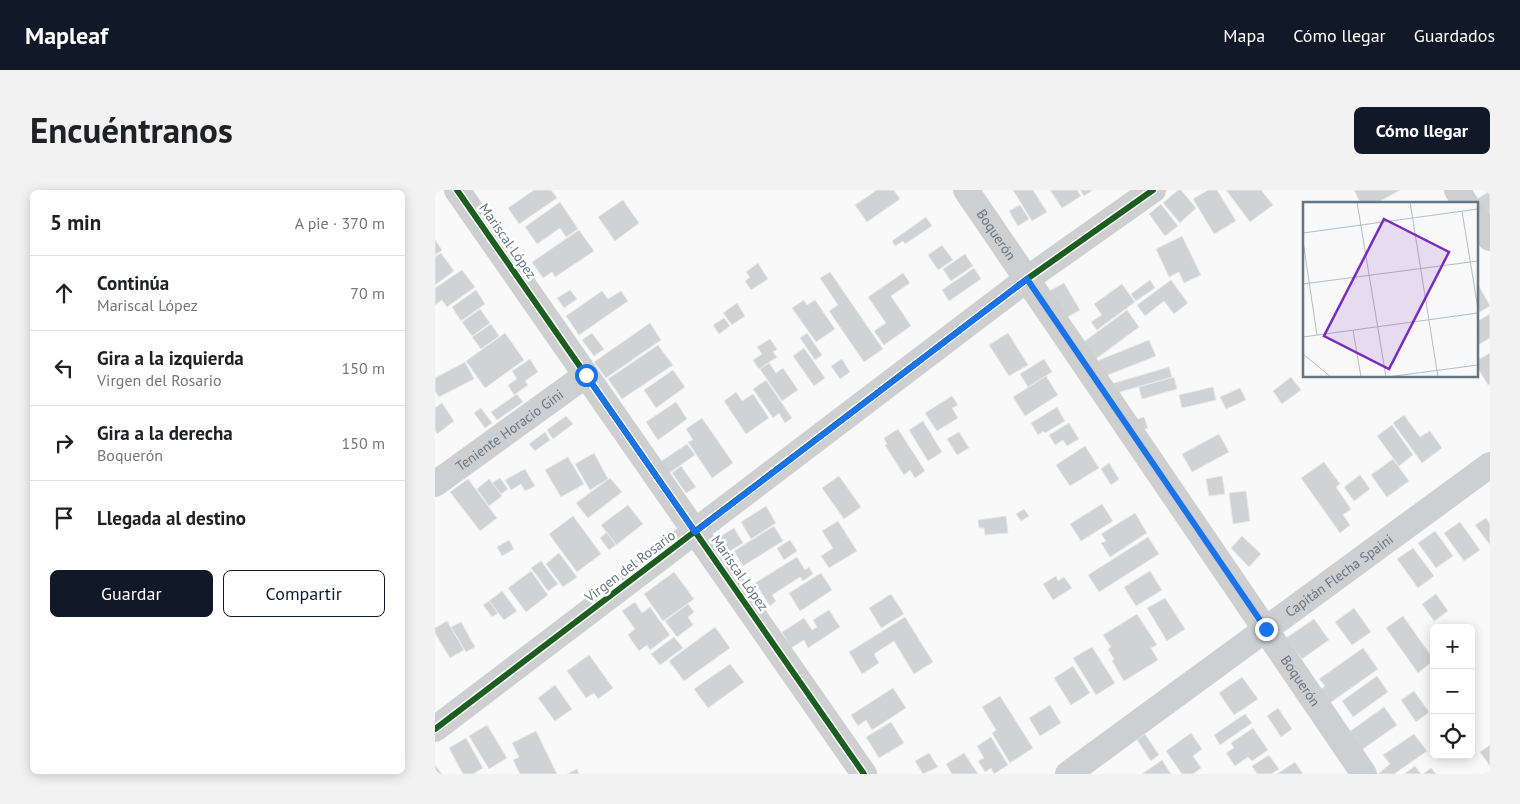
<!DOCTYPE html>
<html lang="es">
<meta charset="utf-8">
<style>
body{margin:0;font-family:"PT Sans",sans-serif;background:#f2f2f2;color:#202124}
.controls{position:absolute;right:15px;bottom:15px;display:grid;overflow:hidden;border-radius:8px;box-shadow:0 2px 12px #0003}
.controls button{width:45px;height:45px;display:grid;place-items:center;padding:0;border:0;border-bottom:1px solid #e0e0e0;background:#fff;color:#202124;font:25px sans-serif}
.stop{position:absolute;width:15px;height:15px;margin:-11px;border:4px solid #1a73e8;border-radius:50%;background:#fff}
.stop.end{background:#1a73e8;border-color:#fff;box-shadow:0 1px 5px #0008}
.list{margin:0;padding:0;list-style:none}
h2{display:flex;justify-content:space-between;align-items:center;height:65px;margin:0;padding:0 20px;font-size:21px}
h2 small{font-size:16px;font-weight:400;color:#757577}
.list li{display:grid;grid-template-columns:32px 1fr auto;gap:15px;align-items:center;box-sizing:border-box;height:75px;padding:0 20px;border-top:1px solid #e0e0e0}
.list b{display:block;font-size:19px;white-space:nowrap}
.list p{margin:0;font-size:16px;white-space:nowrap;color:#757577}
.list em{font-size:16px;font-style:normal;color:#757577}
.actions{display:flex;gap:10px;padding:15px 20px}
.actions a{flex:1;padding:11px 0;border:1px solid #111827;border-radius:8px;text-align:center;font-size:18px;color:#111827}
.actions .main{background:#111827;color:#fff}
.icon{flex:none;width:28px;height:28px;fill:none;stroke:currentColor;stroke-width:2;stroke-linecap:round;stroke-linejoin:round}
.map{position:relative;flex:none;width:1055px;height:584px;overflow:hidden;border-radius:8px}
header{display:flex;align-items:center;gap:30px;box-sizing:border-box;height:70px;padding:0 25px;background:#111827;color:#fff}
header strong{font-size:24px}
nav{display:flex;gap:28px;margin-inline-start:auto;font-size:18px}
.intro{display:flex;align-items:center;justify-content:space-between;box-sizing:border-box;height:120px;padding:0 30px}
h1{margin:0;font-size:35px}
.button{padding:12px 22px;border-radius:8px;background:#111827;color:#fff;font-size:18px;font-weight:700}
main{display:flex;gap:30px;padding:0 30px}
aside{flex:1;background:#fff;border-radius:8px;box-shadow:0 2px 12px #0003}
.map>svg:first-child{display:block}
</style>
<header>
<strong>Mapleaf</strong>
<nav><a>Mapa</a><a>Cómo llegar</a><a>Guardados</a></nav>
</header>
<div class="intro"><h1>Encuéntranos</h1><a class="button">Cómo llegar</a></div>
<main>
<aside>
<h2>5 min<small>A pie · 370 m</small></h2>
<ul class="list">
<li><svg class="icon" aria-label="ahead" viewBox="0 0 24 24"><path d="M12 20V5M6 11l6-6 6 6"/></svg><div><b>Continúa</b><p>Mariscal López</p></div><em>70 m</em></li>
<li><svg class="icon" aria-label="left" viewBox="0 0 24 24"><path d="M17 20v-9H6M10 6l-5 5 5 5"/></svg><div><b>Gira a la izquierda</b><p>Virgen del Rosario</p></div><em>150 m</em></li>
<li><svg class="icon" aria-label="right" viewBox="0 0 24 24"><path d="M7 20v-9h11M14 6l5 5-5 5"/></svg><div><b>Gira a la derecha</b><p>Boquerón</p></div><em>150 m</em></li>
<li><svg class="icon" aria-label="arrive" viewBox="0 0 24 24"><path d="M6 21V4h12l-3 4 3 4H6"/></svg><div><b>Llegada al destino</b></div></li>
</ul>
<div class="actions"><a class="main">Guardar</a><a>Compartir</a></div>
</aside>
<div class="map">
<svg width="1055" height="584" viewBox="0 0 1055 584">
<rect width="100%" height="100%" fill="#f9f9f9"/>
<path fill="#d0d2d3" stroke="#e8e8e8" d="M99,0H116L122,8L84,34L73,18Z
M442,0H459L465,9L432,32L420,15Z
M578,0H598L612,22L597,31Z
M615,0H642L646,6L627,18Z
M645,0H658L649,6Z
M743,0H746L761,18L745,33L728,13Z
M773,0H782L801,31L779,44L758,9Z
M791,0H826L838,15L815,32Z
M919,0H965L940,14H926Z
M1055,1V32L1037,12Z
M188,10L204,33L180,51L163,27Z
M125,12L143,39L131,47L125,38L102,54L90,37Z
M726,14L743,36L730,46L714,24Z
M585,15L594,29L583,36L574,21Z
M491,27L497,36L470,54L468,51L460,56L457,51Z
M144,40L159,61L120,87L117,82L108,88L97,72Z
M747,46L766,85L749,93L744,82L734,87L721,59Z
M0,50L7,60L0,65Z
M507,55L518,70L503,80L493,65Z
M6,63L19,81L0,95V67Z
M530,64L538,76L516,91L508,79Z
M323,73L333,89L316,100L310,91L315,87L311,82Z
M539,78L546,89L514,111L507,100Z
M27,80L40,97L12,117L7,110L0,115V98Z
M395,82L448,159L429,172L394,121L403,115L385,88Z
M468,83L475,93L456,106L476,136L449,155L439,141L451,133L433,107Z
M715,90L720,98L701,111L696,104Z
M736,90L753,113L739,124L729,111L710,126L702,115Z
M629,93L645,120L627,130L611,103Z
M687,94L700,112L662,140L656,132L667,125L659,114Z
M1044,96L1055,116L1041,124V98Z
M41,100L50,114L26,131L17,117Z
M135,100L142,109L129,118L122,108Z
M167,101L173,109L186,101L193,111L144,145L131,126Z
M369,110L372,115L380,110L400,139L381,152L357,118Z
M302,113L310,126L297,135L288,123Z
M45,119L55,133L37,146L27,132Z
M692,120L704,137L658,171L646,154Z
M1055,124V148L1041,156V132Z
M289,128L295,136L284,144L278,135Z
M215,133L226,150L171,188L159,172Z
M56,134L64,146L46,159L37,147Z
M70,143L89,170L50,198L31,171Z
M157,143L169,159L159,166L147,150Z
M372,143L387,165L380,170L365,148Z
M573,143L593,175L574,186L554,155Z
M335,149L342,159L338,162L342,167L324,179L318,170L327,164L322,157Z
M714,150L721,166L668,187L662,171Z
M223,155L238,175L187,209L173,189Z
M369,158L390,188L379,196L358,166Z
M1055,163V194L1053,195L1041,175V171Z
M95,169L103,182L90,191L93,195L79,205L73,195L82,189L77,181Z
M407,169L415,182L405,189L396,176Z
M609,169L617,182L593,197L585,184Z
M30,172L39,189L4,207L0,201V188Z
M334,173L341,183L348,178L363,200L347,211L325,179Z
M734,177L737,187L678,204L676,194Z
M238,180L250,197L221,218L209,200Z
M611,186L623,205L590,226L578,207Z
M739,187L742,199L707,209L704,197Z
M856,187L866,200L847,214L838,201Z
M331,190L357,228L350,233L344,223L338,228L318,199Z
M778,197L781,210L747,218L744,205Z
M805,198L811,210L791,219L785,207Z
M301,202L307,211L318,204L334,228L311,244L289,211Z
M82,204L88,212L62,230L56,222Z
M517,206L523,215L517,218L523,228L502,241L490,223Z
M241,212L252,229L223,250L211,232Z
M7,213L19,231L2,244L0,240V218Z
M622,217L630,231L610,243L608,241L603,245L596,233Z
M46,218L57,233L50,238L39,223Z
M969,225L985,247L995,241L1007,258L987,273L958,233Z
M131,226L138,234L118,249L112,240Z
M709,227L713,238L700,242L696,231Z
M267,228L298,273L277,288L253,252L258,250L251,239Z
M488,231L507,262L493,271L474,240Z
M634,233L644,249L632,256L628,250L620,255L614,245Z
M957,235L978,265L964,276L942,246Z
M463,239L490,281L480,288L475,280L469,285L450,255L452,254L449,248Z
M110,242L115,250L100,261L94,254Z
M524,242L534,258L522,265L512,249Z
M784,244L794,262L757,282L747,264Z
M252,254L260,265L227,288L219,276Z
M650,256L664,278L635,296L621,275Z
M159,263L173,289L155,300L140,274Z
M133,267L149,294L126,307L110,280Z
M958,269L974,291L952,307L936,285Z
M889,272L905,294L901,297L916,319L908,325L915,335L905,343L866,288Z
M674,273L684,289L676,295L666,279Z
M246,276L261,297L251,303L237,283Z
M90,279L100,296L90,301L86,294L76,300L70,290Z
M925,285L935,299L919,311L909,297Z
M404,286L426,317L409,329L387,298Z
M787,286L790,304L774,306L771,289Z
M65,288L73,299L66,304L57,293Z
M175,288L187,302L153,328L141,313Z
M33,289L62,328L45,341L15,302Z
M54,289L67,306L54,316L42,299Z
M811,301L815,331L798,334L794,303Z
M667,314L678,331L646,351L635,334Z
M193,315L208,334L181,355L166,335Z
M331,316L341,333L316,349L306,332Z
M589,319L594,326L586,331L581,324Z
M700,323L712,343L675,367L666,353L671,351L666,344Z
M138,326L166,364L142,382L114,344Z
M571,326L573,343L550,345L549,338H544L543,330Z
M1051,328L1055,334V355L1040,335Z
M403,331L422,361L394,378L386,366L398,358L387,341Z
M1025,332L1045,360L1029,371L1009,343Z
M339,336L348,351L308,376L299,361Z
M299,338L308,353L289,365L279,350Z
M1000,341L1018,366L1001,378L983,353Z
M172,342L181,355L174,360L165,348Z
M807,346L826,364L814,377L796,358Z
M713,347L724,364L664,402L653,385Z
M74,350L79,359L67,366L62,357Z
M355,350L362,361L349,370L342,358Z
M978,358L999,386L983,398L962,369Z
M124,363L142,387L128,397L111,374Z
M362,367L370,380L374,377L378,384L368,391L365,387L337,405L341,411L335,416L320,393Z
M106,371L123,394L113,401L96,378Z
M96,381L113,405L91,422L73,398Z
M715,381L727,400L701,416L689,397Z
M239,382L259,409L228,431L209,404Z
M386,383L397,400L365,421L354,403Z
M621,386L623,391L629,387L637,398L618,410L608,394Z
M67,401L82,421L69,430L54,411Z
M456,404L469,424L446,438L434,418Z
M1001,404L1013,421L999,431L987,414Z
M730,408L750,439L732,451L712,418Z
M54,411L63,423L57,427L48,415Z
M200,412L207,423L215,417L235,445L215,460L212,455L204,461L193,445L200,439L187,421Z
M253,414L259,422L253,427L258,435L242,447L230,431Z
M919,418L936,442L917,455L900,432Z
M394,420L405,437L373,458L369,450L356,458L347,442L369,428L377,440L382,437L378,430Z
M702,424L722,455L716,458L723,470L689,491L677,471L679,469L673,459L676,457L668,445Z
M968,426L999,470L983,483L951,438Z
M470,427L498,472L479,484L459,451L439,464L444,473L427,484L414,462Z
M879,429L894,450L867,469L851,448Z
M12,431L29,460L15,468L0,443V438Z
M26,432L40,457L31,462L16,437Z
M280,437L295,458L249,491L234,471Z
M239,447L248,458L225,475L216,464Z
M657,457L680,493L661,505L638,468Z
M928,458L943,479L892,515L882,502L890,496L884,489Z
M154,465L178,498L163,509L159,503L151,508L132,481Z
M295,474L309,492L273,518L259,499Z
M638,476L655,503L636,515L619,488Z
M942,486L953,502L918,527L907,511Z
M807,487L823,509L799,525L784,503Z
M120,495L137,519L120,531L103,508Z
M458,498L471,518L437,540L431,530L423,536L416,525Z
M979,501L994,522L981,532L966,510Z
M565,506L598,558L575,573L557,543L561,540L547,517Z
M615,515L626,533L605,546L594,528Z
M949,517L962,535L921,564L914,542Z
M843,518L857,539L846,547L832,526Z
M810,524L817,533L785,555L779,545Z
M456,532L469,553L444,568L431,547Z
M52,535L72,568L54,579L34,546Z
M818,538L833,560L817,571L813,567L800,576L791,563L799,558L796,553Z
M101,541L122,584H85L78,570L84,567L77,553Z
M756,543L767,559L758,566L766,578L758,584H747L731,561Z
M710,544L724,565L716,571L702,550Z
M979,544L992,561L959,584H943L955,574L948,565Z
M556,547L573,575L559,584L556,578L550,582L543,571L549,568L542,556Z
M31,548L48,578L38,584H28L14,558Z
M1055,555V576L1045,562Z
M494,563L503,577L488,584L480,571Z
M529,563L543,584H517L511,574Z
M834,565L844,579L836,584H822L817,576Z
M727,570L736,584H707Z
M860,572L868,584H842Z
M0,575L7,584H0Z
M980,576L986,584H969Z
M996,578L1001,584H988Z
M142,579L144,584H132Z"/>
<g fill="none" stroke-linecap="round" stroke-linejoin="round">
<g stroke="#cecfd0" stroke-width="26">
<path d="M22,0L429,584"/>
<path id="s1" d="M531,0L929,584"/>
<path d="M1022,0L1031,14"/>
<path d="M1041,28L1055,48"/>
<path id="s2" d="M0,294L151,185"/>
<path d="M0,539L592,89L718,0"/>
<path id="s3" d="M633,584L1055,275"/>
</g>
<defs>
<path id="cycleway" d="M22,0L429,584
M0,539L592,89L718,0"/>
</defs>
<use href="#cycleway" stroke="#fff" stroke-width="9"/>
<use href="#cycleway" stroke="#1b5e20" stroke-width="6"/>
</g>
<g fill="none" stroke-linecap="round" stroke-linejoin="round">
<path stroke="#1a73e8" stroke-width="6" d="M151,185L260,342L592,89L831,439"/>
</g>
<g text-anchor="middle" stroke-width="5" stroke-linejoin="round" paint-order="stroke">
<g font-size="14" fill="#657683" stroke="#fff">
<text dy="5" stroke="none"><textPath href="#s1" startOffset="54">Boquerón</textPath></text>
<text transform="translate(73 51) rotate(55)" y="5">Mariscal López</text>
<text dy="5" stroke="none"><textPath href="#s2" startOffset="92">Teniente Horacio Gini</textPath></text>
<text transform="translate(195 376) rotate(-37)" y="5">Virgen del Rosario</text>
<text transform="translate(305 383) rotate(55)" y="5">Mariscal López</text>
<text dy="5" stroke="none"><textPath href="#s3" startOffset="336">Capitán Flecha Spaini</textPath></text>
<text dy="5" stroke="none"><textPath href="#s1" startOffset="594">Boquerón</textPath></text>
</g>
</g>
<g transform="translate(868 12)">
<rect width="175" height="175" fill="#f9f9f9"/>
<path fill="none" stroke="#b5bdc3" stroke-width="1" d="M54,0L83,175M107,0L135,175M159,9L175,107M0,31L175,7M0,39L14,133M0,82L175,59M50,128L58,175M0,135L175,111M0,152L28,175M84,175L175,163"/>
<path fill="#7b2cbf" fill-opacity="0.15" stroke="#7b2cbf" stroke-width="2.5" d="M81,17L146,50L86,167L21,134Z"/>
<rect width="175" height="175" fill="none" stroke="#657683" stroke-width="2.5"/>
</g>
</svg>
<div class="controls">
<button>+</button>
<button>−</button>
<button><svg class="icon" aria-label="locate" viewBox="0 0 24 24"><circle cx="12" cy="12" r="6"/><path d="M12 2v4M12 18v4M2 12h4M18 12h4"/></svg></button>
</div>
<div class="stop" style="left:151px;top:185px"></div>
<div class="stop end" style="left:831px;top:439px"></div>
</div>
</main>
